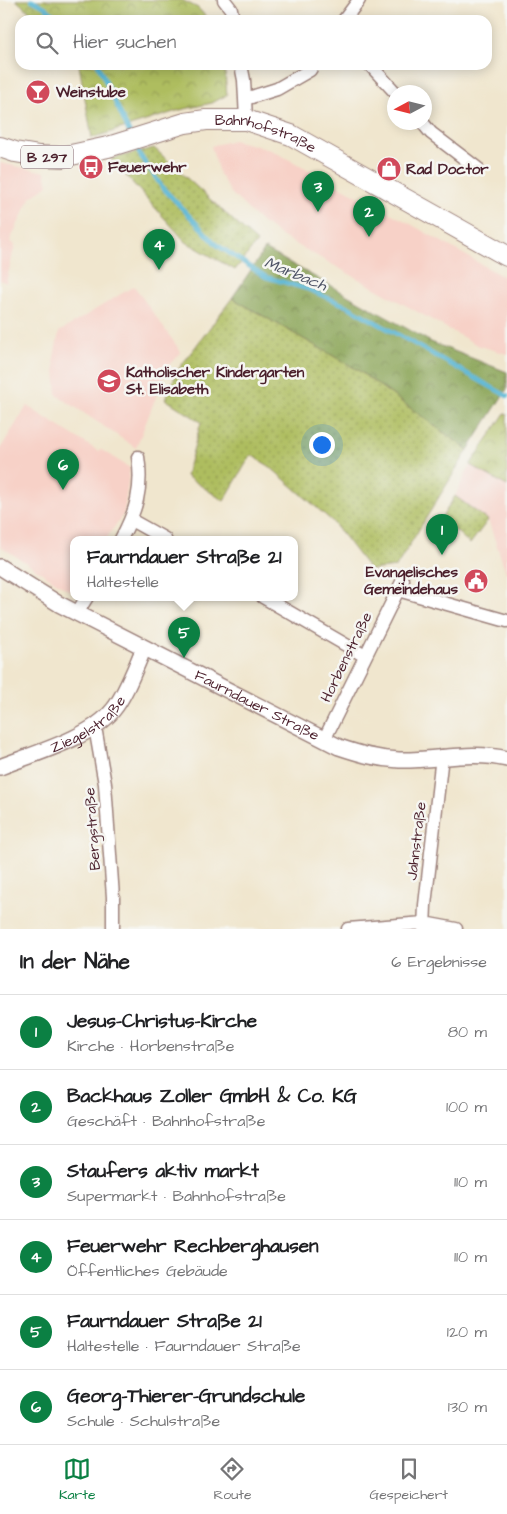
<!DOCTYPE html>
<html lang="de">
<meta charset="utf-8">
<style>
body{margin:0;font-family:"Architects Daughter",sans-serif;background:#f2f2f2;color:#202124}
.compass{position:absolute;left:387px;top:85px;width:45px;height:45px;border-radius:50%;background:#fff;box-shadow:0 2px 12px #0003;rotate:263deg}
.you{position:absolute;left:321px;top:444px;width:18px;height:18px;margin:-12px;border:4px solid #fff;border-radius:50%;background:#1a73e8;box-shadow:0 0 0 8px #1a73e833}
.badge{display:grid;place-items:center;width:32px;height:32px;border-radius:50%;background:#0b8043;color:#fff;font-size:16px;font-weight:700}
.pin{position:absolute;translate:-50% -41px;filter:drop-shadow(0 1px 2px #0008)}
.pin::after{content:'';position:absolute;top:26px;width:18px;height:15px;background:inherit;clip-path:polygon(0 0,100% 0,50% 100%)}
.popup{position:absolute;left:70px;top:536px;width:228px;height:65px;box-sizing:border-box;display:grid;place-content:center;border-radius:10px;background:#fff;filter:drop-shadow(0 1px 4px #0005);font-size:16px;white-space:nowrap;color:#757577}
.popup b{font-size:19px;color:#202124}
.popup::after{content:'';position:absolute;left:50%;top:100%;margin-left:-10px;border:10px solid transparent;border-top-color:#fff}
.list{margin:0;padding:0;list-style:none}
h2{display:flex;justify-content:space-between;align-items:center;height:65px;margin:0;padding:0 20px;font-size:21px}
h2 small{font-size:16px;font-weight:400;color:#757577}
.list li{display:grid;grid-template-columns:32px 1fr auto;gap:15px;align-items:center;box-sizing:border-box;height:75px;padding:0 20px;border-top:1px solid #e0e0e0}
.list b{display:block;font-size:19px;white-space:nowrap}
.list p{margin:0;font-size:16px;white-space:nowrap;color:#757577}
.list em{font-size:16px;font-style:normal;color:#757577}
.icon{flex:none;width:28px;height:28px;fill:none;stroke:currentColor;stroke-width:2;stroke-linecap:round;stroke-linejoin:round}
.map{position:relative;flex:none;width:507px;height:929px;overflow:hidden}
.search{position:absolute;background:#fff;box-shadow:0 2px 12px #0003;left:15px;right:15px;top:15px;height:55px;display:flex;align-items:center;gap:12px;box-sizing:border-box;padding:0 18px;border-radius:15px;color:#757577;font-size:19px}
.sheet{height:515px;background:#fff}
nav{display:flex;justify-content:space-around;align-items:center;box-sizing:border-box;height:70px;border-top:1px solid #e0e0e0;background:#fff;font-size:14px;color:#757577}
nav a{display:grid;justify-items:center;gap:2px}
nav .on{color:#0b8043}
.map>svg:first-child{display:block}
</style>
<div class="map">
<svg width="507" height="929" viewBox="0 0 507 929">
<defs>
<pattern id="grass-dots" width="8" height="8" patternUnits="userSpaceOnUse" patternTransform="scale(1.25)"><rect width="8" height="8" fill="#aebd5f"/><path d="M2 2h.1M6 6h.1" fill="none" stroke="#90994f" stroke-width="1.8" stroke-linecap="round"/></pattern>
<pattern id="forest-crowns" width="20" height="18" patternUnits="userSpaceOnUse" patternTransform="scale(1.25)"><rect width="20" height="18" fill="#8aa456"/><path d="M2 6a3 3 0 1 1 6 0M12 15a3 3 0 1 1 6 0" fill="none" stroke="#738547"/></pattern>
<pattern id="park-crowns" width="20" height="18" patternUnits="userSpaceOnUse" patternTransform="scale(1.25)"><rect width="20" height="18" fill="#aebd5f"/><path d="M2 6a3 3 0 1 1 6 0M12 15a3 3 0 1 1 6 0" fill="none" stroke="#90994f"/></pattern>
</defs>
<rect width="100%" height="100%" fill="#f6f6f2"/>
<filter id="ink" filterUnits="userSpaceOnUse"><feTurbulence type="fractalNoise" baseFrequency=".02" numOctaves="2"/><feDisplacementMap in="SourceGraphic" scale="10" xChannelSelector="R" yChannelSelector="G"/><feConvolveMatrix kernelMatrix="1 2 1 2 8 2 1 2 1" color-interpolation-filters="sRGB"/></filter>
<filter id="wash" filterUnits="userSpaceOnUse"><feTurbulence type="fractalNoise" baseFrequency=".0096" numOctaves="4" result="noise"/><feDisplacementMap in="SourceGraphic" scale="20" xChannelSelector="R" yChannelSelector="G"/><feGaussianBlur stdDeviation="1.12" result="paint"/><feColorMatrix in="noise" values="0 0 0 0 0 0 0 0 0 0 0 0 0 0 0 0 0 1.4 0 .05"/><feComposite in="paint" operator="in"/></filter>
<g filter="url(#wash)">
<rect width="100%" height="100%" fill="#f0e6ce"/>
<path fill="#f7d1c7" d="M234,140L271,150L407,222L507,279V354L477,345L283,237L260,221L231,193L219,173L211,146Z
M0,163L45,172L48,185L30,198L10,241L15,245L6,283L0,280Z
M134,286L181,352L168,366L136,448L57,395L54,357L59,332Z
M27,406L98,451L100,449L130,468L124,513L106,539H74V585L70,591L0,546V449Z
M470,465L507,486V575L488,520L455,496Z"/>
<path fill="url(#grass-dots)" stroke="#7c6e45" d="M154,148L257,242L235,270L186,242L111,159Z
M232,298L358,370L468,450L396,567L370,570L332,521L269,466L251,455L224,501L186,476L201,422L165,399L178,370Z
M455,496L488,520L470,544L456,531L439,522Z"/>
<path fill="url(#forest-crowns)" stroke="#6a6240" d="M265,249L431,342L507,372V389L468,450L358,370L232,298Z"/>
<path fill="url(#park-crowns)" stroke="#7c6e45" d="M16,0H182L198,8L209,20H39Z
M79,65H223L225,73L227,95L212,103L180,110L92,138Z
M505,413L507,414V486L470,465Z"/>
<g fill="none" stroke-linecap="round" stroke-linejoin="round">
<path stroke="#55b4d3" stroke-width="4.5" d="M32,0L45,7L60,20
M98,65L130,134
M134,143L140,155L162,187L217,245L266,277L307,289L347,306L507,396"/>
</g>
</g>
<g filter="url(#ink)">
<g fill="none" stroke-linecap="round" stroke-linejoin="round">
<defs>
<path id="minor" d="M224,0L231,9L233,20
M344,20L359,0
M241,65L244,80L245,99
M370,65L395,92
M246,120L245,99L277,89L310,70L313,65
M422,122L431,133L477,168
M131,520L165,539
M121,539C136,511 143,489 138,457
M398,590L507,621
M263,597L365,656
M77,613L87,597
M95,727L105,784L113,897V929
M324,740L403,580
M348,929L424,923L456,929
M424,929L425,905L442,756"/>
<g id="tertiary">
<path id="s1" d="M0,567L59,604L339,747C360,754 377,759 399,760C436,761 470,750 507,759"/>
<path id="s2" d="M0,767C33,754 91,738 113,710C125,696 136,666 144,648"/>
</g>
<g id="primary">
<path id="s3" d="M0,147L15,152L39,156L62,157L108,147L185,123L206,120H246L291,135L507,256"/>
</g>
</defs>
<use href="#minor" stroke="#9d827c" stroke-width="15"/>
<use href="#tertiary" stroke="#9d827c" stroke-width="18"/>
<use href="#primary" stroke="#9d827c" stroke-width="22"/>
<use href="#minor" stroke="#fff" stroke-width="12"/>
<use href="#tertiary" stroke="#fff" stroke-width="15"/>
<use href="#primary" stroke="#fff" stroke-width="20"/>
</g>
</g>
<defs>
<symbol id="bar-disc" viewBox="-11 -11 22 22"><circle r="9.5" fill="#d1495b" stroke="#f6f6f2"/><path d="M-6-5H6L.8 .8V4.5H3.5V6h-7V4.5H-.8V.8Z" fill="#fff"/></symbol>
<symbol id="bus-disc" viewBox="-11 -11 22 22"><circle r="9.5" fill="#d1495b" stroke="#f6f6f2"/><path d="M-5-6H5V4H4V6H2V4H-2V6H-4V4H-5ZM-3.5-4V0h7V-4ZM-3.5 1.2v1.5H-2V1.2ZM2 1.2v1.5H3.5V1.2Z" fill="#fff"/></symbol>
<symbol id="shop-disc" viewBox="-11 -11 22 22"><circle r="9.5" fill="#d1495b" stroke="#f6f6f2"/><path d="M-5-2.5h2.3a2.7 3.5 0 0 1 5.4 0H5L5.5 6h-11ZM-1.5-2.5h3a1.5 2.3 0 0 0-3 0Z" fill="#fff"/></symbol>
<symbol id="school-disc" viewBox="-11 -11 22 22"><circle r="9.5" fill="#d1495b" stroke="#f6f6f2"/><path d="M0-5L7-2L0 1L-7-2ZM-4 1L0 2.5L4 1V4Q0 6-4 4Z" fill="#fff"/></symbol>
<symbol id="civic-disc" viewBox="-11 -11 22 22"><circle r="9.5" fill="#d1495b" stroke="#f6f6f2"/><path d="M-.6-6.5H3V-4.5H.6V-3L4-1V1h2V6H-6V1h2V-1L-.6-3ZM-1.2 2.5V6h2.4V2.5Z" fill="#fff"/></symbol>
</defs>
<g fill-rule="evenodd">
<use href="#bar-disc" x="24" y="78" width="28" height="28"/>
<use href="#bus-disc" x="77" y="153" width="28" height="28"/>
<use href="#shop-disc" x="375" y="155" width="28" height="28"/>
<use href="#school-disc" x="95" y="367" width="28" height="28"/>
<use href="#civic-disc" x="462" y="567" width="28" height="28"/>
</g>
<g text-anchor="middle" stroke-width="5" stroke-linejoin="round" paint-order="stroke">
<rect fill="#f6f6f2" stroke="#7e6067" stroke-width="1" x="21" y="145.5" width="52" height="23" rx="4"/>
<g font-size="14" font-weight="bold" fill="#4a1f2b">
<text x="47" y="162">B 297</text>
</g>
<g font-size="15" font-weight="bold" fill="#4a1f2b" stroke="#f6f6f2" text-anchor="start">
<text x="56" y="97">Weinstube</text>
<text x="108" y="172">Feuerwehr</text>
<text x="406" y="174">Rad Doctor</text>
<text x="126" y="377">Katholischer Kindergarten<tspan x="126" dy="17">St. Elisabeth</tspan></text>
<text x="458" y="577" text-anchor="end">Evangelisches<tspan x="458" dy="17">Gemeindehaus</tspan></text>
</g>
<g font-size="15" fill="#4a1f2b" stroke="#f6f6f2">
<text dy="5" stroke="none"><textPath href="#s3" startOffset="274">Bahnhofstraße</textPath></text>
<text transform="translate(346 657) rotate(-64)" y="5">Horbenstraße</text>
<text dy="5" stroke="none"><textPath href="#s1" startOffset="292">Faurndauer Straße</textPath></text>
<text dy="5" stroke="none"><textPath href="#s2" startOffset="99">Ziegelstraße</textPath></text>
<text transform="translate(92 829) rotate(-94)" y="5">Bergstraße</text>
<text transform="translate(416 841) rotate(-83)" y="5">Jahnstraße</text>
</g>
<g font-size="16" font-style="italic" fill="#4e5366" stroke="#f6f6f2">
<text transform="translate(296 273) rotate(22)" y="6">Marbach</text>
</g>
</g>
</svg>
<svg class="compass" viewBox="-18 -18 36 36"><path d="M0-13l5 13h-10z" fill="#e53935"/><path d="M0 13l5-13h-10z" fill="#757577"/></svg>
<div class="you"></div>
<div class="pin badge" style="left:442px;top:555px">1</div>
<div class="pin badge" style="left:369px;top:237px">2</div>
<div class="pin badge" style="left:318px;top:212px">3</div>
<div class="pin badge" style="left:159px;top:270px">4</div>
<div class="pin badge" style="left:184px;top:658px">5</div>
<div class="popup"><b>Faurndauer Straße 21</b>Haltestelle</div>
<div class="pin badge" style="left:63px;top:490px">6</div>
<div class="search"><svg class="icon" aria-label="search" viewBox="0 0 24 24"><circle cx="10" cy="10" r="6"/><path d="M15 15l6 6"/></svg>Hier suchen</div>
</div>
<section class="sheet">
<h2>In der Nähe<small>6 Ergebnisse</small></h2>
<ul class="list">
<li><span class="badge">1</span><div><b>Jesus-Christus-Kirche</b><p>Kirche · Horbenstraße</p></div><em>80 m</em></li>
<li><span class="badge">2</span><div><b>Backhaus Zoller GmbH &amp; Co. KG</b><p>Geschäft · Bahnhofstraße</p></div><em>100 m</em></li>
<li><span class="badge">3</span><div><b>Staufers aktiv markt</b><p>Supermarkt · Bahnhofstraße</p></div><em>110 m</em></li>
<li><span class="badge">4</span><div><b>Feuerwehr Rechberghausen</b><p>Öffentliches Gebäude</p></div><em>110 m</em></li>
<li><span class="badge">5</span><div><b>Faurndauer Straße 21</b><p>Haltestelle · Faurndauer Straße</p></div><em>120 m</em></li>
<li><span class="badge">6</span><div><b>Georg-Thierer-Grundschule</b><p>Schule · Schulstraße</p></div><em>130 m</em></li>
</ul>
</section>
<nav>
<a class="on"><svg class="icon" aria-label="map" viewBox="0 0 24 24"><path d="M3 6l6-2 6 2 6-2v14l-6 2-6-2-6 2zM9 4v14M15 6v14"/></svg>Karte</a>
<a><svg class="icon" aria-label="directions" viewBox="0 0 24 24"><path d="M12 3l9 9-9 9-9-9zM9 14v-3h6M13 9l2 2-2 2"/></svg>Route</a>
<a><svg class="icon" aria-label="saved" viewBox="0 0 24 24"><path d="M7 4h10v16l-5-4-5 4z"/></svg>Gespeichert</a>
</nav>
